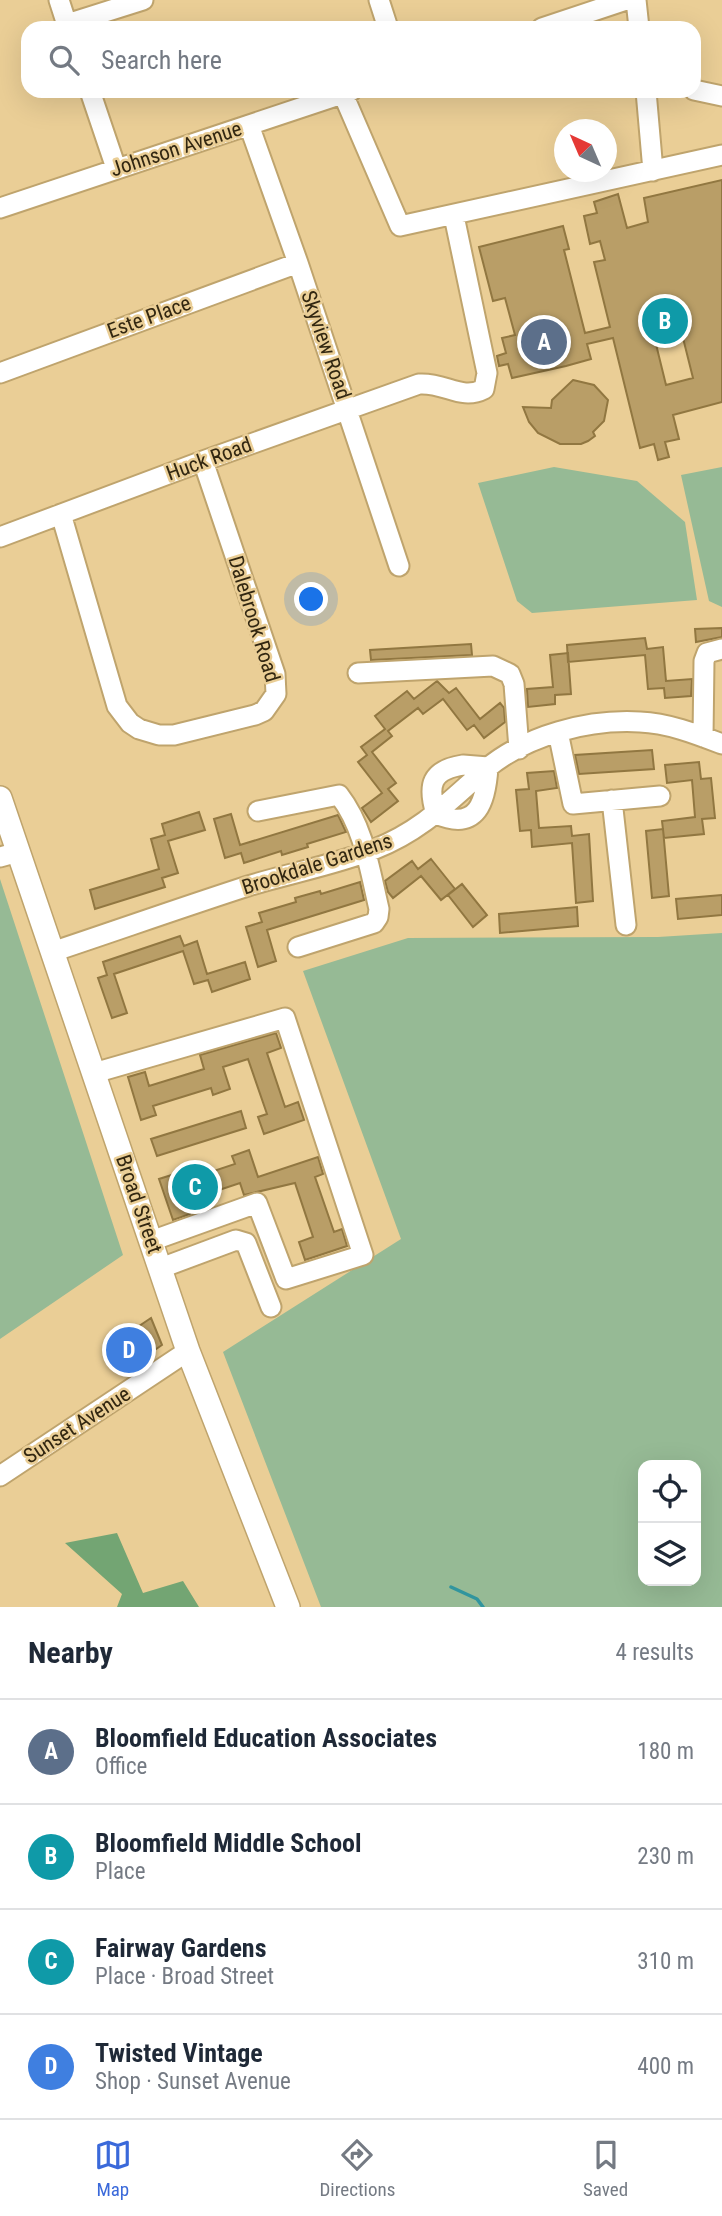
<!DOCTYPE html>
<meta charset="utf-8">
<style>
body{margin:0;font-family:"Roboto Condensed",sans-serif;background:#f2f2f3;color:#1f2937}
.controls{position:absolute;right:21px;bottom:21px;display:grid;overflow:hidden;border-radius:14px;box-shadow:0 7px 28px #0002}
.controls button{width:63px;height:63px;display:grid;place-items:center;padding:0;border:0;border-bottom:2px solid #e0e1e3;background:#fff;color:#1f2937;font:35px sans-serif}
.compass{position:absolute;left:554px;top:119px;width:63px;height:63px;border-radius:50%;background:#fff;box-shadow:0 7px 28px #0002;rotate:316deg}
.you{position:absolute;left:312px;top:600px;width:24px;height:24px;margin:-18px;border:5px solid #fff;border-radius:50%;background:#1a73e8;box-shadow:0 0 0 10px #1a73e833}
.badge{display:grid;place-items:center;width:46px;height:46px;border-radius:50%;background:#3a69da;color:#fff;font-size:23px;font-weight:700}
.pin{position:absolute;translate:-50% -50%;border:4px solid #fff;box-shadow:0 2px 7px #0006}
.list{margin:0;padding:0;list-style:none}
h2{display:flex;justify-content:space-between;align-items:center;height:91px;margin:0;padding:0 28px;font-size:30px}
h2 small{font-size:23px;font-weight:400;color:#747a83}
.list li{display:grid;grid-template-columns:46px 1fr auto;gap:21px;align-items:center;box-sizing:border-box;height:105px;padding:0 28px;border-top:2px solid #e0e1e3}
.list b{display:block;font-size:26px;white-space:nowrap}
.list p{margin:0;font-size:23px;white-space:nowrap;color:#747a83}
.list em{font-size:23px;font-style:normal;color:#747a83}
.icon{flex:none;width:38px;height:38px;fill:none;stroke:currentColor;stroke-width:2;stroke-linecap:round;stroke-linejoin:round}
.map{position:relative;flex:none;width:722px;height:1607px;overflow:hidden}
.search{position:absolute;background:#fff;box-shadow:0 7px 28px #0002;left:21px;right:21px;top:21px;height:77px;display:flex;align-items:center;gap:18px;box-sizing:border-box;padding:0 24px;border-radius:21px;color:#747a83;font-size:26px}
.sheet{height:511px;background:#fff}
nav{display:flex;justify-content:space-around;align-items:center;box-sizing:border-box;height:98px;border-top:2px solid #e0e1e3;background:#fff;font-size:19px;color:#747a83}
nav a{display:grid;justify-items:center;gap:4px}
nav .on{color:#3a69da}
.map>svg:first-child{display:block}
</style>
<div class="map">
<svg width="722" height="1607" viewBox="0 0 722 1607">
<rect width="100%" height="100%" fill="#eace96"/>
<path fill="#96ba95" fill-rule="evenodd" d="M554,467L637,481L685,522L697,600L532,613L517,601L478,483Z
M722,467V607L709,601L681,475Z
M0,879L123,1255L0,1339Z
M722,933V1607H321L223,1352L401,1239L303,971L408,938L658,937ZM643,1465H696V1581H643Z"/>
<path fill="#73a573" d="M117,1533L143,1593L183,1581L199,1607H117L122,1594L65,1543Z"/>
<g fill="none" stroke-linecap="round" stroke-linejoin="round">
<path stroke="#31959e" stroke-width="3.5" d="M451,1587L477,1599L483,1607"/>
</g>
<path fill="#b99e67" stroke="#917741" stroke-width="2" fill-rule="evenodd" d="M722,180V402L673,415L679,439L665,442L669,457L658,460L654,444L640,448L613,338L587,344L591,359L566,366L512,378L508,364L499,366L497,356L506,353L502,338L515,335L505,298L493,301L479,247L563,226L569,249L564,250L585,333L610,327L594,262L605,260L600,241L590,244L584,216L597,213L594,202L618,194L627,228L648,222L644,198ZM679,322L693,378L666,385L652,328Z
M573,380L594,385L608,400L604,421L593,432L595,436L588,441L581,444H560L538,433L529,422L523,407L551,408L552,400Z
M722,628V637L696,642L695,629Z
M645,638L647,649L663,647L666,681L692,679L691,696L665,698L664,688L648,689L645,655L568,662L567,645Z
M471,644L472,655L371,660L370,650Z
M568,653L571,694L555,695V704L528,707L527,689L553,687L550,655Z
M437,681L449,693L456,688L480,719L500,703L504,708L505,722L484,738L474,725L467,730L443,699L423,714L418,708L388,731L392,736L372,752L396,783L388,789L398,801L371,822L362,808L382,793L358,762L367,755L361,747L385,729L375,716L407,691L414,699Z
M652,750L654,769L579,774L575,755Z
M699,762L701,779L711,778L715,818L702,819L704,834L664,838L662,821L695,817L692,780L667,783L665,765Z
M554,771L557,788L536,791L539,828L571,826L572,836L589,834L593,901L576,903L572,843L532,847L531,830L520,831L516,790L529,789L527,773Z
M199,812L205,830L168,841L178,873L162,878L165,887L95,909L90,890L159,869L151,839L165,835L162,824Z
M231,814L240,845L338,815L346,832L307,844L308,847L282,855L281,851L244,863L241,853L225,858L214,819Z
M663,829L669,896L652,898L646,831Z
M431,859L455,889L441,900L421,876L393,898L388,892L385,881L412,861L418,869Z
M360,882L364,900L267,930L276,961L258,967L246,927L262,922L259,913L296,902L295,898L320,891L321,894Z
M462,884L487,915L473,927L448,895Z
M722,895V915L678,919L676,899Z
M577,907L578,926L500,933L499,914Z
M180,936L184,946L197,941L207,974L245,962L250,979L212,992L208,980L194,984L183,951L114,974L127,1013L112,1018L98,978L107,975L103,962Z
M276,1033L281,1048L267,1053L285,1107L298,1102L304,1120L264,1134L258,1117L267,1114L248,1059L223,1067L230,1089L213,1095L211,1088L153,1106L156,1115L141,1120L128,1077L145,1072L149,1086L204,1069L200,1055Z
M241,1111L246,1128L157,1156L151,1139Z
M249,1150L258,1177L318,1157L323,1174L315,1177L334,1232L342,1229L347,1246L305,1260L299,1242L313,1237L295,1183L244,1195L240,1183L186,1201L190,1214L173,1220L159,1179L181,1172L184,1181L235,1164L232,1156Z
M151,1318L162,1345L130,1367L114,1343Z"/>
<g fill="none" stroke-linecap="round" stroke-linejoin="round">
<defs>
<path id="minor" d="M59,0L68,28
M379,0L388,28
M636,0L639,28
M67,24L143,0
M542,28L626,0
M694,90L722,96
M90,91L116,168
M646,91L653,171
M343,94L400,226L722,155
M249,125L298,263L399,566
M0,208L351,91
M0,373L298,263
M61,514L117,706L130,723L139,729L159,735H174L255,715L264,711L276,694L275,674L203,461
M0,537L203,461L419,384C445,382 461,401 484,389L487,373L454,216
M358,673L493,666L510,674L514,684L519,749
M558,732L573,804L660,796
M703,737L704,661L707,653L722,649
M463,765L488,767C486,801 478,832 436,814C427,785 431,770 463,765Z
M612,800L626,925
M258,811L339,795C364,827 370,871 379,909L378,917L374,923L298,947
M0,857L18,852
M52,952C118,930 183,907 248,886C290,873 335,865 375,849C423,830 449,801 486,769C527,735 588,719 640,722C668,723 696,734 722,744
M94,1073L285,1018L363,1255L286,1279L257,1203L151,1241
M161,1268L236,1240L246,1243L271,1307
M0,1476L188,1351"/>
<path id="major" d="M0,798L188,1351L288,1607"/>
</defs>
<use href="#minor" stroke="#bfa46d" stroke-width="23"/>
<use href="#major" stroke="#bfa46d" stroke-width="26"/>
<use href="#minor" stroke="#fff" stroke-width="19"/>
<use href="#major" stroke="#fff" stroke-width="23"/>
</g>
<g text-anchor="middle" stroke-width="5" stroke-linejoin="round" paint-order="stroke">
<g font-size="21" fill="#322711" stroke="#eace96">
<text transform="translate(176 149) rotate(-18)" y="7">Johnson Avenue</text>
<text transform="translate(149 317) rotate(-20)" y="7">Este Place</text>
<text transform="translate(326 345) rotate(71)" y="7">Skyview Road</text>
<text transform="translate(209 459) rotate(-20)" y="7">Huck Road</text>
<text transform="translate(254 619) rotate(73)" y="7">Dalebrook Road</text>
<text transform="translate(317 864) rotate(-18)" y="7">Brookdale Gardens</text>
<text transform="translate(139 1204) rotate(71)" y="7">Broad Street</text>
<text transform="translate(77 1425) rotate(-33)" y="7">Sunset Avenue</text>
</g>
</g>
</svg>
<div class="controls">
<button><svg class="icon" aria-label="locate" viewBox="0 0 24 24"><circle cx="12" cy="12" r="6"/><path d="M12 2v4M12 18v4M2 12h4M18 12h4"/></svg></button>
<button><svg class="icon" aria-label="layers" viewBox="0 0 24 24"><path d="M12 4l9 5-9 5-9-5zM3 14l9 5 9-5"/></svg></button>
</div>
<svg class="compass" viewBox="-18 -18 36 36"><path d="M0-13l5 13h-10z" fill="#e53935"/><path d="M0 13l5-13h-10z" fill="#747a83"/></svg>
<div class="you"></div>
<div class="pin badge" style="left:544px;top:342px;background:#5c6f8a">A</div>
<div class="pin badge" style="left:665px;top:321px;background:#0f9aa8">B</div>
<div class="pin badge" style="left:195px;top:1187px;background:#0f9aa8">C</div>
<div class="pin badge" style="left:129px;top:1350px;background:#3f7fe0">D</div>
<div class="search"><svg class="icon" aria-label="search" viewBox="0 0 24 24"><circle cx="10" cy="10" r="6"/><path d="M15 15l6 6"/></svg>Search here</div>
</div>
<section class="sheet">
<h2>Nearby<small>4 results</small></h2>
<ul class="list">
<li><span class="badge" style="background:#5c6f8a">A</span><div><b>Bloomfield Education Associates</b><p>Office</p></div><em>180 m</em></li>
<li><span class="badge" style="background:#0f9aa8">B</span><div><b>Bloomfield Middle School</b><p>Place</p></div><em>230 m</em></li>
<li><span class="badge" style="background:#0f9aa8">C</span><div><b>Fairway Gardens</b><p>Place · Broad Street</p></div><em>310 m</em></li>
<li><span class="badge" style="background:#3f7fe0">D</span><div><b>Twisted Vintage</b><p>Shop · Sunset Avenue</p></div><em>400 m</em></li>
</ul>
</section>
<nav>
<a class="on"><svg class="icon" aria-label="map" viewBox="0 0 24 24"><path d="M3 6l6-2 6 2 6-2v14l-6 2-6-2-6 2zM9 4v14M15 6v14"/></svg>Map</a>
<a><svg class="icon" aria-label="directions" viewBox="0 0 24 24"><path d="M12 3l9 9-9 9-9-9zM9 14v-3h6M13 9l2 2-2 2"/></svg>Directions</a>
<a><svg class="icon" aria-label="saved" viewBox="0 0 24 24"><path d="M7 4h10v16l-5-4-5 4z"/></svg>Saved</a>
</nav>
